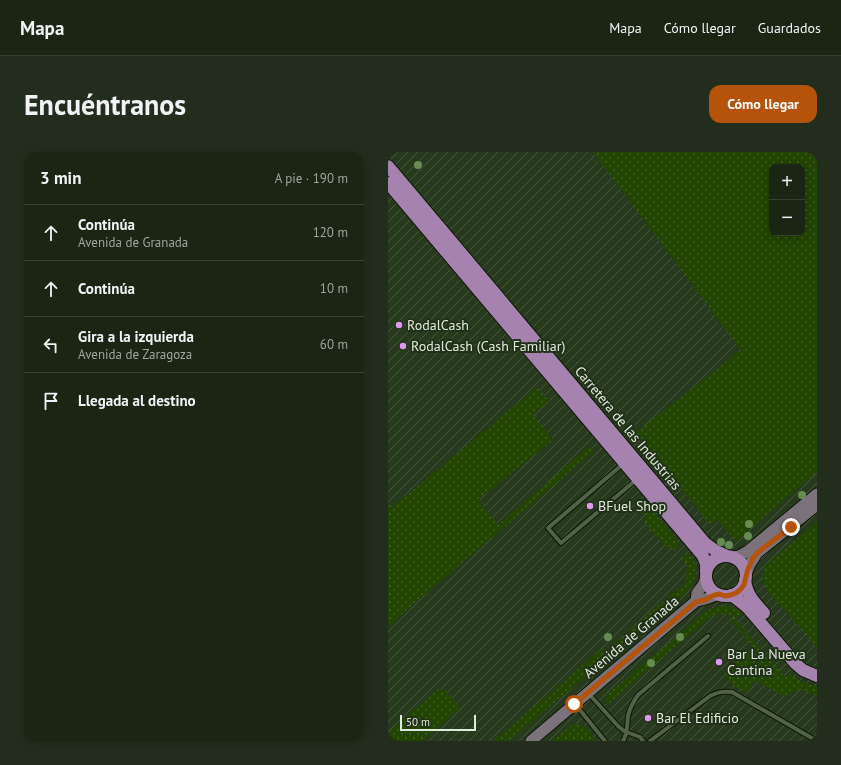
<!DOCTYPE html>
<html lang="es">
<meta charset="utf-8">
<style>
body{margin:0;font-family:"PT Sans",sans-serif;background:#232d1d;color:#f1f3f6}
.controls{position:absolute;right:12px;top:12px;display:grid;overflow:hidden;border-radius:8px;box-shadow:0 2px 10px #0003}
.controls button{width:36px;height:36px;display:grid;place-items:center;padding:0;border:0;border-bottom:1px solid #384234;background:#1a2514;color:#f1f3f6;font:20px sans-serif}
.scale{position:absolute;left:12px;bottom:10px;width:76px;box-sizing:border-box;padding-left:4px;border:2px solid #e0eadb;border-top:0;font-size:11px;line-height:14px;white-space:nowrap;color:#e0eadb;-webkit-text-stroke:3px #22311a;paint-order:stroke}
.stop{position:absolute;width:12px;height:12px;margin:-9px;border:3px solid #b45309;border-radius:50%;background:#fff}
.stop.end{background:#b45309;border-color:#fff;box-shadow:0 1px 4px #0008}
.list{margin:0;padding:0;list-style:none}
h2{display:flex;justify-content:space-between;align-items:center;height:52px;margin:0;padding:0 16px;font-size:17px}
h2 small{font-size:13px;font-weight:400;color:#9fa5a0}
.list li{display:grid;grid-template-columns:26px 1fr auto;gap:12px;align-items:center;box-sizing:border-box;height:56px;padding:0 16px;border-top:1px solid #384234}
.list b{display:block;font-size:15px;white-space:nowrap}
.list p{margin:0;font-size:13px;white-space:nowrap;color:#9fa5a0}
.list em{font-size:13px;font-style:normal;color:#9fa5a0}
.icon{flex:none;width:22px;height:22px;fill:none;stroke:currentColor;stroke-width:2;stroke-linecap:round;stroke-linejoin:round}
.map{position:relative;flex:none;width:429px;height:589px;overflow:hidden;border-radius:12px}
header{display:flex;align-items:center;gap:24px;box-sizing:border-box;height:56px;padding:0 20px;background:#1a2514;border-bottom:1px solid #384234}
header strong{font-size:19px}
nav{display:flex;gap:22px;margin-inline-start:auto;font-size:14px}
.intro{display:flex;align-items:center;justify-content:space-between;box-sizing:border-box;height:96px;padding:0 24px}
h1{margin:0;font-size:28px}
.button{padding:10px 18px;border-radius:12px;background:#b45309;color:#fff;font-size:14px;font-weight:700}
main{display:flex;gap:24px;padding:0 24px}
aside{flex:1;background:#1a2514;border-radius:12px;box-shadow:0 2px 10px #0003}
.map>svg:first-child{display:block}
</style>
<header>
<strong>Mapa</strong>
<nav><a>Mapa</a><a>Cómo llegar</a><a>Guardados</a></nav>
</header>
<div class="intro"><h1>Encuéntranos</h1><a class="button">Cómo llegar</a></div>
<main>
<aside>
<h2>3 min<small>A pie · 190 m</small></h2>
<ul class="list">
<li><svg class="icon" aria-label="ahead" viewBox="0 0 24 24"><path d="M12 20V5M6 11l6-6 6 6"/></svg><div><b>Continúa</b><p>Avenida de Granada</p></div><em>120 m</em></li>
<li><svg class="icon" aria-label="ahead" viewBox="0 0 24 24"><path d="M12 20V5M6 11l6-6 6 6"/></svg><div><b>Continúa</b></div><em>10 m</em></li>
<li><svg class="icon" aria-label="left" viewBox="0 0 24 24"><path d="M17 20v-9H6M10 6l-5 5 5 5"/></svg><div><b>Gira a la izquierda</b><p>Avenida de Zaragoza</p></div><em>60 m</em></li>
<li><svg class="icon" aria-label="arrive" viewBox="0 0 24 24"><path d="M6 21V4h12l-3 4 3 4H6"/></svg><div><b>Llegada al destino</b></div></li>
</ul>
</aside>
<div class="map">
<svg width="429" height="589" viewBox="0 0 429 589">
<defs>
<pattern id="industrial-furrows" width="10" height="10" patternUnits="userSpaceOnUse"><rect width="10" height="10" fill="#283a1d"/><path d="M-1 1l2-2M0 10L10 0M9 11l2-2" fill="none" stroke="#47573d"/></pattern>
<pattern id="grass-dots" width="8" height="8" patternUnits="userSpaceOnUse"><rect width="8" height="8" fill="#224502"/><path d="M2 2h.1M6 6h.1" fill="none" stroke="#426026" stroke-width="1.8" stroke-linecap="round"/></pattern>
</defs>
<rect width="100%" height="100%" fill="#22311a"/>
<path fill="url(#industrial-furrows)" d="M0,0H205L353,198L248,281L322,372L329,367L348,389L429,320V589H0V474L206,299L202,295L110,373L90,348L165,288L144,262L149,235L3,355L0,351Z"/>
<path fill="url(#grass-dots)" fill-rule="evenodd" d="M205,0H429V320L348,389L329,367L322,372L247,281L353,198ZM384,15H414V81H384Z
M149,235L161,249L145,262L165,288L90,348L110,373L202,294L206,299L0,474V351L4,355Z
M255,354H258L263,357L290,389L289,396L287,399L283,394L280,397L255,368L258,365L251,356Z
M429,370V496L377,435L374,426L376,414Z
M296,403C297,403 301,403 302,404C304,405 305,408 306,409C310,419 307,428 302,437L246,484L238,481L298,430L299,413L292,405Z
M334,453L344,455L353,461L347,467L397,525L403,522L411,529L429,535V543L420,540L413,537L396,544L367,528L359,541L346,533L335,522L366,495L343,468L347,463L345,461L343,464C329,459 326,463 315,471L219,553L218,552L219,543L223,539L315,462L324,456Z
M233,485L236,491L235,493L229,498H227L223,494Z
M215,496L222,504L121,589H105Z
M53,537L57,538L71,554V557L70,558L34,589H0V580L49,538Z
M185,572C198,572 202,577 207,589H164Z"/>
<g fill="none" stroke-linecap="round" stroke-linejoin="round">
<defs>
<path id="lane" d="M235,312L160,376L173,391L248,328
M201,542L230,574L236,579L252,585L255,589
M187,552L217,589
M235,589C240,581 239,573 240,564C242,555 245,550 250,543L320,484
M262,589L322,544C330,540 335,539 344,540L429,589"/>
<path id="secondary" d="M344,405L351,404L360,399L429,342
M358,422L362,412L369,401L429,353
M308,449L309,441L315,433L318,426
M143,589L308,449C318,448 322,445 331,442"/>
<path id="primary" d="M0,14L317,391L328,399L339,404
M0,31L315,404L318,412V420
M318 424a20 20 0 1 1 40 0a20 20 0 1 1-40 0Z
M357,428C359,443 366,450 376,461
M343,443L349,447L359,455L408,512L415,518L429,524"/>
</defs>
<use href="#lane" stroke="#0b1804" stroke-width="6"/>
<use href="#secondary" stroke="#0b1804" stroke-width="13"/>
<use href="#primary" stroke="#0b1804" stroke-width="14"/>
<use href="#lane" stroke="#526249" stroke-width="4"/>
<use href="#secondary" stroke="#7c727c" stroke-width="11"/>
<use href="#primary" stroke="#a683ae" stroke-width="12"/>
</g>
<g fill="#678c51">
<circle cx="30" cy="13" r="4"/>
<circle cx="281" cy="330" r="4"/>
<circle cx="414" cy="343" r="4"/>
<circle cx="361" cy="372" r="4"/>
<circle cx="360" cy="384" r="4"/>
<circle cx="333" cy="390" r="4"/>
<circle cx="341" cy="393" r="4"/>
<circle cx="220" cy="485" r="4"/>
<circle cx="292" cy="485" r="4"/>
<circle cx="263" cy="511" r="4"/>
</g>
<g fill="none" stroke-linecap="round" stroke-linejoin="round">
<path stroke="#b45309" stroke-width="5" d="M186,552L308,450L317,448L324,444L331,442L337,444L343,443L348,441L352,438L356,433L360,417L365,406L369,401L403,375"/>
</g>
<g fill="#de98f2" stroke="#22311a" stroke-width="1.5">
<circle cx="11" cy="173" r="4"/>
<circle cx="15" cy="194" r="4"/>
<circle cx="202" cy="354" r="4"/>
<circle cx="331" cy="510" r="4"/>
<circle cx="260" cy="566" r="4"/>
</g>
<g text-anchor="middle" stroke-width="4" stroke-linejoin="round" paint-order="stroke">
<g font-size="14" fill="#e0eadb" stroke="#22311a" text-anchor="start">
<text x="19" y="178">RodalCash</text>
<text x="23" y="199">RodalCash (Cash Familiar)</text>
<text x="210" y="359">BFuel Shop</text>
<text x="339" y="507">Bar La Nueva<tspan x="339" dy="16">Cantina</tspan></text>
<text x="268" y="571">Bar El Edificio</text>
</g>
<g font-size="14" fill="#e0eadb" stroke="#22311a">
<text transform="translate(240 276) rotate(50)" y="5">Carretera de las Industrias</text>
<text transform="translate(243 485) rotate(-40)" y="5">Avenida de Granada</text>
</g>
</g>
</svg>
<div class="controls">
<button>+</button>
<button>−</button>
</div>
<div class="scale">50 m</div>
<div class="stop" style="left:186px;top:552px"></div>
<div class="stop end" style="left:403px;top:375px"></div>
</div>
</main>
